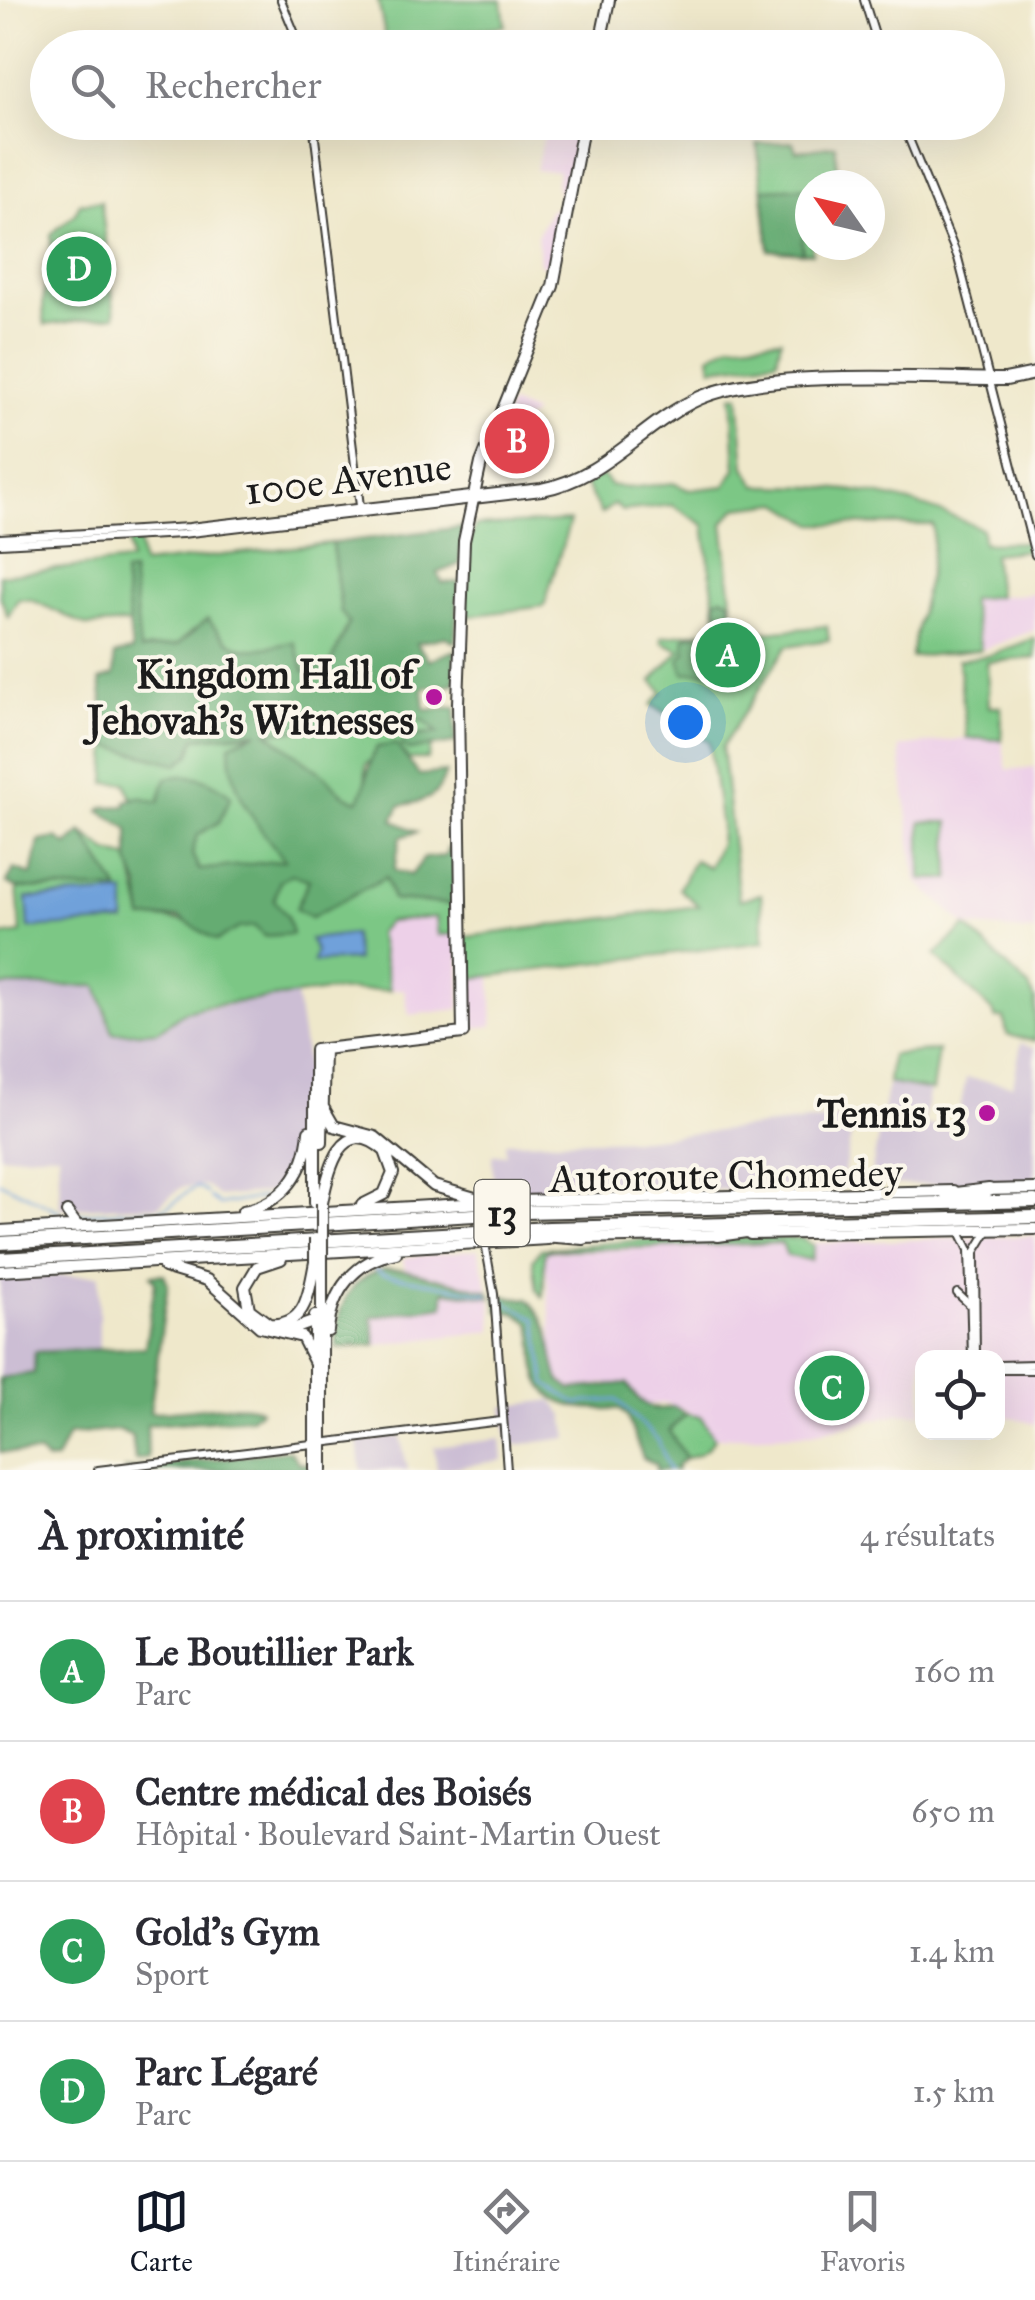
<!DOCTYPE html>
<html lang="fr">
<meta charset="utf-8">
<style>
body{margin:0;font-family:"IM FELL Great Primer",serif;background:#f7f7f7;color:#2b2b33}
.controls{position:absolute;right:30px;bottom:30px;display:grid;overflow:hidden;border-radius:20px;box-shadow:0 10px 40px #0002}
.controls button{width:90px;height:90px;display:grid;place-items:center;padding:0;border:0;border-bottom:2px solid #e1e1e2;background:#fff;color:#2b2b33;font:50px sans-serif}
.compass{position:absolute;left:795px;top:170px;width:90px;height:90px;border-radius:50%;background:#fff;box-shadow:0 10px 40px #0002;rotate:304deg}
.you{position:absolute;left:685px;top:722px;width:35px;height:35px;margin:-25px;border:8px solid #fff;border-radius:50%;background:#1a73e8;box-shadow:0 0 0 15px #1a73e833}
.badge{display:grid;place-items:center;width:65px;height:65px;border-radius:50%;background:#111827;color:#fff;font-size:32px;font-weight:700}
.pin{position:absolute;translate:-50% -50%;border:5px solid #fff;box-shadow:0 2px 10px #0006}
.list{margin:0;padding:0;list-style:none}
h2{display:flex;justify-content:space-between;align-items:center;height:130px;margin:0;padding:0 40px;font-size:42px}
h2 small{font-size:32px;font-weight:400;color:#7c7c81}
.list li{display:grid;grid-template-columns:65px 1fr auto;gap:30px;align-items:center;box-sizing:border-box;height:140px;padding:0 40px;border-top:2px solid #e1e1e2}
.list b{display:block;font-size:38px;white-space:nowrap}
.list p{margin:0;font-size:32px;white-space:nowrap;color:#7c7c81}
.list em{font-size:32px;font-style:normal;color:#7c7c81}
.icon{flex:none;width:55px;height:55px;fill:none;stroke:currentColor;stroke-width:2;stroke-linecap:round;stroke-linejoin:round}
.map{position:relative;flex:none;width:1035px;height:1470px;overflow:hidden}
.search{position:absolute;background:#fff;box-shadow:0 10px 40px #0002;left:30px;right:30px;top:30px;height:110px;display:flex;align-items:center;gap:25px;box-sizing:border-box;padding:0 35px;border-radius:55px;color:#7c7c81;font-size:38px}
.sheet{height:690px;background:#fff}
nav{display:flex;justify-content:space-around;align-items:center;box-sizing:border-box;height:140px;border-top:2px solid #e1e1e2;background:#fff;font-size:28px;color:#7c7c81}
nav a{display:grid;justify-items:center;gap:5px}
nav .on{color:#111827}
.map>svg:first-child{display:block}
</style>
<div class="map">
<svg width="1035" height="1470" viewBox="0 0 1035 1470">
<rect width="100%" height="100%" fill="#fbf7ec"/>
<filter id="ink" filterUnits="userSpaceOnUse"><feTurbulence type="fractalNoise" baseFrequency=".01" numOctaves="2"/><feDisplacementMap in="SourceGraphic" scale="20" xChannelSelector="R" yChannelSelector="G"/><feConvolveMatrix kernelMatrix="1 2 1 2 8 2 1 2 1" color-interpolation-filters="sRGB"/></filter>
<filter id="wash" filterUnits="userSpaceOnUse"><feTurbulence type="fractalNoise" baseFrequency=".0048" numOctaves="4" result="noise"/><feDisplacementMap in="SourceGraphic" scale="40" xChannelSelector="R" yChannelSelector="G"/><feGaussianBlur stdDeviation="2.25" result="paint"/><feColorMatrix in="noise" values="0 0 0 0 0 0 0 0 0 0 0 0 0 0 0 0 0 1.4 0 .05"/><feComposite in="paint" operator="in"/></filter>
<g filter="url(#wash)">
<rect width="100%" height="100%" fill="#efe8cb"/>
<path fill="#edd0e8" d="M564,123H580L552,267L540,265L537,236L550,209L562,208L556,183L558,171L535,170L544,136L565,133Z
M683,123H756L759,140L687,147Z
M510,404L534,413L521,424L541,460L488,465Z
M1035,593V630L981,650L970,599Z
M967,738L1002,740L1007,770L1035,767V932L966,926L916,881L899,747Z
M459,916L460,1009L409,1015L404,989L389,990L377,934L387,922Z
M491,976L493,1026L470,1028L466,981Z
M1035,1236V1424L998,1414V1358H922V1413L898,1414L812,1434L714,1438L700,1417L667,1403L642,1405L606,1383L571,1389L559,1380L554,1364L545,1252Z
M478,1249L489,1291L405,1270L403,1258Z
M443,1291L491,1297L493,1331L376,1345L371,1317L444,1306Z"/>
<path fill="#ccbed4" d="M44,983L98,986L158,1031L185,1011L296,995L306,1060L304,1127L300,1159L285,1183L274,1192L219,1197L207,1186L182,1187L158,1206L60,1208L58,1153L0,1156V986Z
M1021,1043L1035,1048V1184L869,1185L888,1083L930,1090L923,1124L956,1129L966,1078L1013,1085Z
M855,1116L841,1187L494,1194L492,1155L506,1154L505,1142L643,1139Z
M99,1275V1349L35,1352L34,1373L0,1378V1277Z
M552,1400L564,1416L568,1438L508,1446L503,1407Z
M400,1436L408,1470H361L358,1441Z
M501,1439L503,1460L437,1470L434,1447Z"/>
<path fill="#7cc785" stroke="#4c7250" stroke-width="2.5" d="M378,0H502L505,26L386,40Z
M793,142L796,151L835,145L839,184L810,185L812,253L769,250L757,144Z
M101,201L115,316L45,325C38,296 53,265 51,234L75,214L80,203Z
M781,339L777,360L712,368L710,356L731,344Z
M739,395L745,467L757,486C843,485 904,493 982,529L983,543L1028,542L1030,550L993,554L998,596L970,599L981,650L911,657C918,612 935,570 933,525L814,524L780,503L737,508L723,523L736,635L827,626L829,640L787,646L722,747L739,900L761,894L764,942L466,979L465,937L699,906L679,889L694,860L709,867L720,843L721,827L709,741C687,729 674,716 651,705L663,692L652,681L680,650L662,642V637L718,629L704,525L672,505L622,511L614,504L601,514L585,484L602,475L610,485L628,488L673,483L689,490L725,486L736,469L732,396Z
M570,521L544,606L462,617L467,549L475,526Z
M139,540L142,564L332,543L341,612L349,622L330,665L305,673L296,658L257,653L193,630L177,645L140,650L124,574L129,623L87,626L32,600L18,599L8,617L0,595V575L130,561L128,541Z
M1035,638V658L987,662L989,707H1001L1002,740L967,738L958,660L991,655Z
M424,720L440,734H419L409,750L431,746L428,759H408L396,744L366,764L365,789L359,802C330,790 338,785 320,772C302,759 284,746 266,731L244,804L286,861L199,870L192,854L197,835L219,821L140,797L132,799L126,783H106L108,746L177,764L190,754L195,738Z
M921,822H949L950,879H921Z
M82,832L108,852L130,858L143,918C181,917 218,930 255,926L264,936L287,916L274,901L280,881L291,874L310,880L311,917L387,877L394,900L459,905L460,934L438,935L436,917L388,922L378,933L390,990L328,991L206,1006L185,1011L158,1031L113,1033L97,986H0V936L21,933L17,888L118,890Z
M966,926L1029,987L1035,1000V1041L1007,1035L1004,1018H995L994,1013L935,955Z
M938,1050L932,1091L888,1083L891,1055Z
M663,1238H801L814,1246L811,1260L787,1256L782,1243L551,1250L545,1252L543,1297L537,1290L533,1259L541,1249Z
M686,1414L701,1417L714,1438C709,1449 698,1457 686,1458L669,1431Z"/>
<path fill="#65ac72" stroke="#406447" stroke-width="2.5" d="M810,187V226L802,240L803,253L769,250L763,189Z
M463,527L460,564L438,573L442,583L459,582L455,643L446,637L416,643L429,660L455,650V684L423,688L425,710L456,707L455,743L409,750L401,745L403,738L438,733L423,720L267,732C285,746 302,760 320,772C338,785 330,790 358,801C369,784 366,765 377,747L396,744L419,775L446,772C438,800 427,800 400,806L393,820L417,832L401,837L394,870L411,875L424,858L445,856L448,848L458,857L459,905L393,900L386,877L311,917L296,909L309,880L291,874L280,881L274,900L287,916L292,934L264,936L254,926L239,928L216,941L179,917L143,919L139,886L129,862V829L100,811L104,807L126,806V801L139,797L159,802L166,778C192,772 210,778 231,796L219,822L197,835L192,854L199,870L285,860C256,826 229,790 230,744L258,732L195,738L190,754L178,764L108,746L100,680L114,675V655L132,651L124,573L132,572L140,650L177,645L208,619C239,660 249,650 294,642L305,672L330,665L349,623L341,612L332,543Z
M722,597L730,600L733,617L729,632L747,639L746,653L736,663L723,660L710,672L684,673L679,659L686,652L684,640L688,635L722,631L715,600Z
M82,832L119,890L17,888L7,883L14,869L32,875L39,841L57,838L67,845Z
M383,1269L405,1270L489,1291L491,1297L444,1291V1306L372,1317L376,1345L336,1348C336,1312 344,1281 383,1269Z
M164,1274L168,1284L150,1412C176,1414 246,1398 261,1410L251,1418L147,1425L148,1458L135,1460L132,1436L119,1430L68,1435L56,1460L46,1461L39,1454L0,1452V1378L34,1373L35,1352L145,1347L155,1282L151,1275Z
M496,1295L528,1299C558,1332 546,1342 559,1380L571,1389L627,1383C639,1401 649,1415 673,1406L686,1414L669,1431L686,1458L676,1466L677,1470H656V1464L643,1458L627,1416L619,1409C580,1409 541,1411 535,1362C534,1349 535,1336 530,1323L515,1313L498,1311Z
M289,1450L299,1463L310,1464V1470H123Z"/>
<path fill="#6fa1da" stroke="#465e7b" stroke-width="2.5" d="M125,893V922L29,928L27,898Z
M353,934L357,960L313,962L316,952L310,939Z"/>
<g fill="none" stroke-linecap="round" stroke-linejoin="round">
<path stroke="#6fa1da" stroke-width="2.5" d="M0,1182L61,1212
M210,1197L219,1205L264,1197
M73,1214L160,1210C175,1206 182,1193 197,1187L207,1193
M373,1267L382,1274L488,1294
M498,1298L536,1319L546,1384L576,1403L617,1400L658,1440L669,1470"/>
</g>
</g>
<g filter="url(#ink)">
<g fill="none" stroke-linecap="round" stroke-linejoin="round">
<defs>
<path id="minor" d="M281,0L301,48
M864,0L879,48
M313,122L360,506
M902,122L958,258L1035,555
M0,538L189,527L541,487C607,474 641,420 699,395C766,366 928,376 1005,377L1035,371
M0,544L182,534L542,492C608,480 642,427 700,401C765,371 929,383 1006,382L1035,376
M962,1236L969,1250L972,1358
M485,1243L494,1294L507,1470
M957,1293L970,1305
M976,1358L975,1252L986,1234
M998,1365L1035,1364
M998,1370H1035
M98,1470L501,1421"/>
<path id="major" d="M599,48L609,0
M323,1107L334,1126L375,1137L434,1186L475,1198
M322,1142L324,1049
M985,1190L1035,1189
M315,1203V1050L463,1033L458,703L464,541L481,463L553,286L584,122
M322,1203C328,1172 341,1112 385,1151L393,1173L384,1194L362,1205
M243,1211C284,1203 306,1171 309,1131
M67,1212L78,1227
M0,1231L516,1201L953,1191
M750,1234L1035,1229
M580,1238L723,1235
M281,1259L257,1267L245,1287L249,1309L269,1324C307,1327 309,1291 315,1262
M322,1262V1470
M164,1267L207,1280L260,1327L302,1337L315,1363
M0,1271L548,1239
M328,1331C331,1291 355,1260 396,1253
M285,1332L321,1319
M315,1470V1316"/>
<path id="highway" d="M947,1195L989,1190
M542,1235L584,1238
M718,1235L760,1229
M0,1243L524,1212L1035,1201
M0,1259L549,1228L1035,1217"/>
</defs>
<use href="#minor" stroke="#3c3b36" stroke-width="10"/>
<use href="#major" stroke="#3c3b36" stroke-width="14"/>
<use href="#highway" stroke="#3c3b36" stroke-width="16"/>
<use href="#minor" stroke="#fff" stroke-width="6"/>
<use href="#major" stroke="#fff" stroke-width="10"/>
<use href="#highway" stroke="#fff" stroke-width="12"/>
<defs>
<path id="major-bridge" d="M322,1203V1262
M315,1262V1239"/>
</defs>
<use href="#major-bridge" stroke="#3c3b36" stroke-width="14" stroke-linecap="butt"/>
<use href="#major-bridge" stroke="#fff" stroke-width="10"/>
</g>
</g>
<g fill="#b5179e" stroke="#fbf7ec" stroke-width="4">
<circle cx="434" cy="697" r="10"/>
<circle cx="987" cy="1113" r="10"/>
</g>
<g text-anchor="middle" stroke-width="8" stroke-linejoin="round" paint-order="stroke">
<rect fill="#fbf7ec" stroke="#5f5e5a" stroke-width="2.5" x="474.5" y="1180" width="55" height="66" rx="8"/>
<g font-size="38" font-weight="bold" fill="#1c1c1c">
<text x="502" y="1226">13</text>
</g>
<g font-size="40" fill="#1c1c1c" stroke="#fbf7ec">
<text transform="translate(348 478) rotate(-7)" y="14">100e Avenue</text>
<text transform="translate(726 1175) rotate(-1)" y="14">Autoroute Chomedey</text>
</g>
<g font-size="40" font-weight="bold" fill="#1c1c1c" stroke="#fbf7ec" text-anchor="end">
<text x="414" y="688">Kingdom Hall of<tspan x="414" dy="46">Jehovah's Witnesses</tspan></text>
<text x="967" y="1127">Tennis 13</text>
</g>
</g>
</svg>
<div class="controls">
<button><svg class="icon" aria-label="locate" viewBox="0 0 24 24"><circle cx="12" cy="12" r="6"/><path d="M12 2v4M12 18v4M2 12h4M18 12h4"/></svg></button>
</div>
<svg class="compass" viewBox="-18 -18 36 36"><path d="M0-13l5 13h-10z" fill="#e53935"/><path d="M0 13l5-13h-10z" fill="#7c7c81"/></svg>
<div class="you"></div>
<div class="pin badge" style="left:728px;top:655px;background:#2e9e5b">A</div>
<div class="pin badge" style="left:517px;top:441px;background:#e0444e">B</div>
<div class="pin badge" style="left:832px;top:1388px;background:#2e9e5b">C</div>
<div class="pin badge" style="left:79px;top:269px;background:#2e9e5b">D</div>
<div class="search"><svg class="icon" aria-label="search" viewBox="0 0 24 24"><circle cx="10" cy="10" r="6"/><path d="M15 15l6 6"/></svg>Rechercher</div>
</div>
<section class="sheet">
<h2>À proximité<small>4 résultats</small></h2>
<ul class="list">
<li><span class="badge" style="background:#2e9e5b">A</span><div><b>Le Boutillier Park</b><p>Parc</p></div><em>160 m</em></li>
<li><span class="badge" style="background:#e0444e">B</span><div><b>Centre médical des Boisés</b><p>Hôpital · Boulevard Saint-Martin Ouest</p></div><em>650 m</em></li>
<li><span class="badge" style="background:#2e9e5b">C</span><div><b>Gold's Gym</b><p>Sport</p></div><em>1.4 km</em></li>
<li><span class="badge" style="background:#2e9e5b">D</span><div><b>Parc Légaré</b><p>Parc</p></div><em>1.5 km</em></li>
</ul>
</section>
<nav>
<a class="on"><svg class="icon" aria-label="map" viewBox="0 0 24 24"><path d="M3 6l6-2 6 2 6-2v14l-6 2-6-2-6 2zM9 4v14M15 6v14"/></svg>Carte</a>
<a><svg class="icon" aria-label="directions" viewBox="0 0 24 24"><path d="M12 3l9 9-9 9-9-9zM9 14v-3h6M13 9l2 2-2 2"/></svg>Itinéraire</a>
<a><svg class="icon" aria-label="saved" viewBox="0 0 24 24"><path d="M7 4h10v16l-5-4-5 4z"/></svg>Favoris</a>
</nav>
